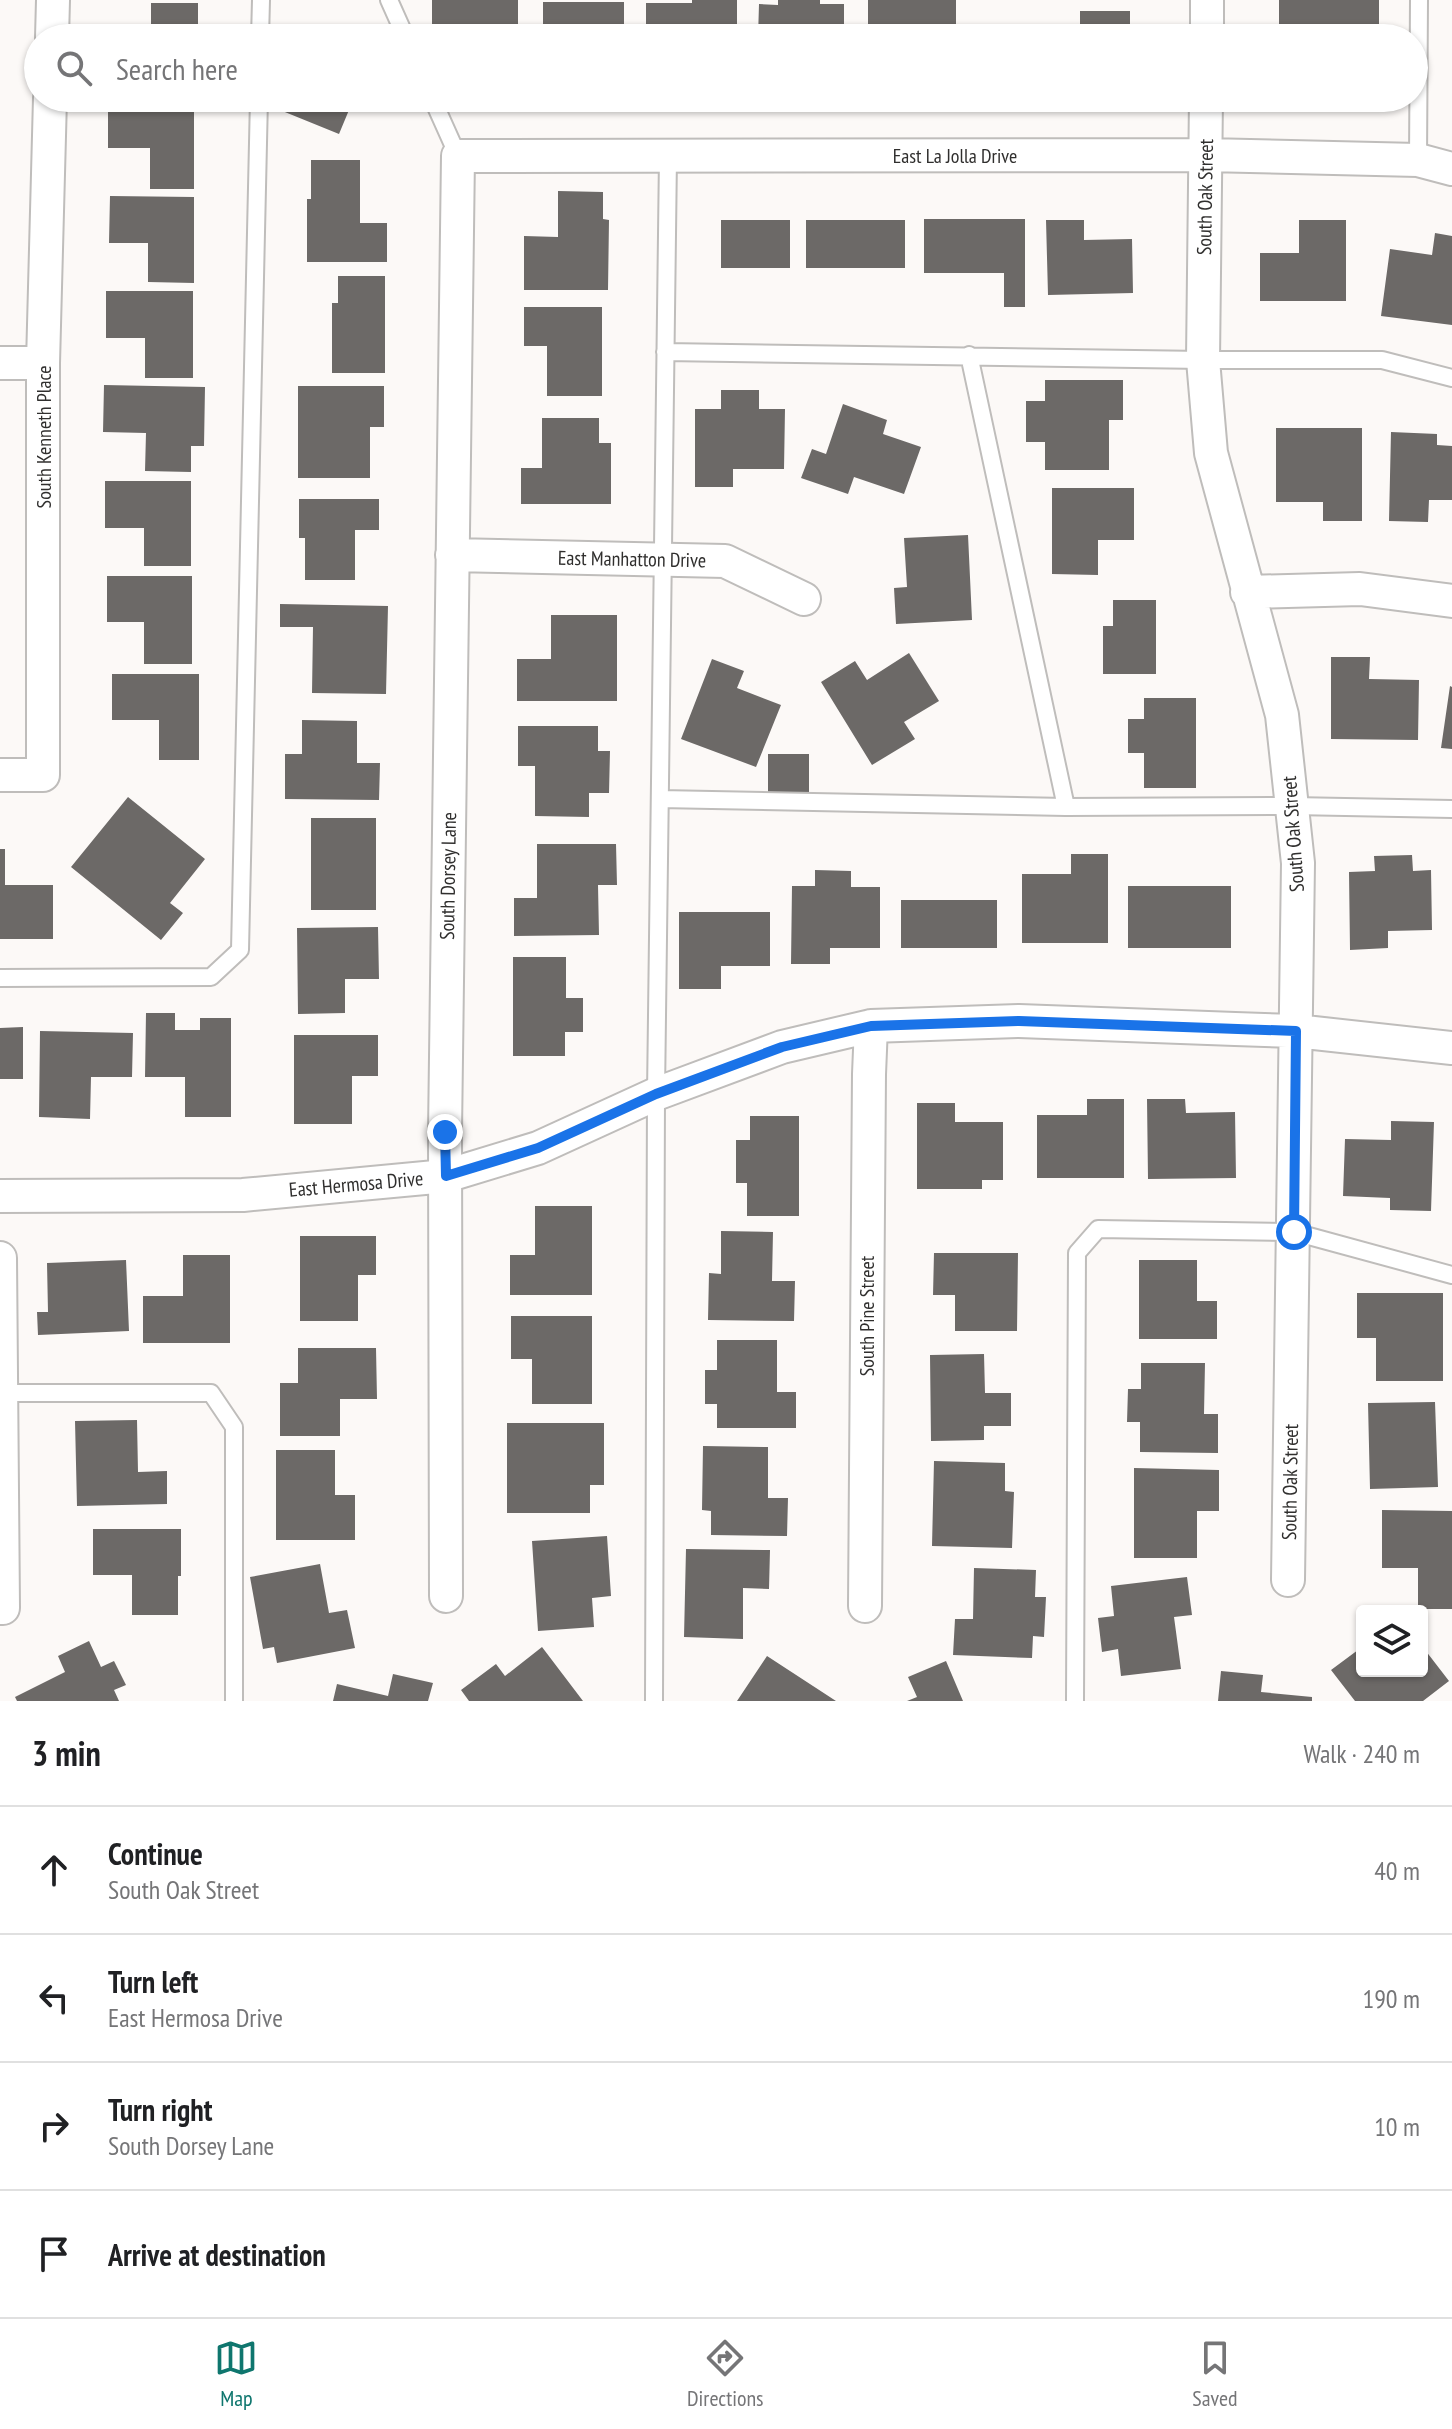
<!DOCTYPE html>
<meta charset="utf-8">
<style>
body{margin:0;font-family:"PT Sans Narrow",sans-serif;background:#f2f2f2;color:#202124}
.controls{position:absolute;right:24px;bottom:24px;display:grid;overflow:hidden;border-radius:8px;box-shadow:0 2px 6px #0004}
.controls button{width:72px;height:72px;display:grid;place-items:center;padding:0;border:0;border-bottom:2px solid #e0e0e0;background:#fff;color:#202124;font:40px sans-serif}
.stop{position:absolute;width:24px;height:24px;margin:-18px;border:6px solid #1a73e8;border-radius:50%;background:#fff}
.stop.end{background:#1a73e8;border-color:#fff;box-shadow:0 2px 8px #0008}
.list{margin:0;padding:0;list-style:none}
h2{display:flex;justify-content:space-between;align-items:center;height:104px;margin:0;padding:0 32px;font-size:34px}
h2 small{font-size:26px;font-weight:400;color:#757577}
.list li{display:grid;grid-template-columns:52px 1fr auto;gap:24px;align-items:center;box-sizing:border-box;height:128px;padding:0 32px;border-top:2px solid #e0e0e0}
.list b{display:block;font-size:30px;white-space:nowrap}
.list p{margin:0;font-size:26px;white-space:nowrap;color:#757577}
.list em{font-size:26px;font-style:normal;color:#757577}
.icon{flex:none;width:44px;height:44px;fill:none;stroke:currentColor;stroke-width:2;stroke-linecap:round;stroke-linejoin:round}
.map{position:relative;flex:none;width:1452px;height:1701px;overflow:hidden}
.search{position:absolute;background:#fff;box-shadow:0 2px 6px #0004;left:24px;right:24px;top:24px;height:88px;display:flex;align-items:center;gap:20px;box-sizing:border-box;padding:0 28px;border-radius:44px;color:#757577;font-size:30px}
.sheet{height:616px;background:#fff}
nav{display:flex;justify-content:space-around;align-items:center;box-sizing:border-box;height:112px;border-top:2px solid #e0e0e0;background:#fff;font-size:22px;color:#757577}
nav a{display:grid;justify-items:center;gap:4px}
nav .on{color:#0f766e}
.map>svg:first-child{display:block}
</style>
<div class="map">
<svg width="1452" height="1701" viewBox="0 0 1452 1701">
<rect width="100%" height="100%" fill="#fcf9f7"/>
<path fill="#6c6967" d="M432,0H518V38H432Z
M692,0H737V38H646V3H692Z
M778,0H820V4H844V38H758L759,4L778,5Z
M868,0H956V38H868Z
M1279,0H1379V38H1279Z
M543,2H624V38H543Z
M151,3H198V38H151Z
M1080,11H1130V38H1063V32H1080Z
M308,25L340,38H303Z
M279,98H354L339,134L275,108Z
M1080,98H1130V102H1080Z
M108,102H194V189H150V148H108Z
M311,160H360V223H387V262H307V199H311Z
M558,191L603,192V219L609,220L608,290H524V236L558,237Z
M110,196L194,197V283L148,282V243H109Z
M924,219H1025V307H1004V273H924Z
M721,220H790V268H721Z
M806,220H905V268H806Z
M1046,220H1084V240L1132,239L1133,293L1048,295Z
M1299,220H1346V301H1260V253H1299Z
M1435,233L1452,236V325L1381,316L1390,249L1432,255Z
M338,276H385V373H332V303H338Z
M106,291H193V378H145V338H106Z
M524,307H602V396H547V346H524Z
M1045,380H1123V420H1109V470H1045V442H1026V401H1045Z
M104,385L205,387L204,446H191V472L145,471L146,433L103,432Z
M298,386H384V427H370V478H298Z
M721,390H759V409H785L784,469H733V487H695V409H721Z
M843,404L887,420L883,434L921,447L904,494L854,477L848,494L801,478L812,449L826,454Z
M542,418H599V443H611V504H521V468H542Z
M1276,428H1362V521H1323V502H1276Z
M1391,432L1437,434V445L1452,446V500H1429L1428,522L1389,521Z
M105,481H191V566H144V528H105Z
M1052,488H1134V540H1098V575L1052,574Z
M299,499H379V530H355V580H305V538H299Z
M968,535L972,620L896,624L894,588L907,587L904,538Z
M107,576H192V664H144V622H107Z
M1113,600H1156V674H1103V626H1113Z
M280,604L388,606L386,694L312,693L313,627H280Z
M551,615H617V701H517V659H551Z
M909,653L939,701L904,722L915,739L872,765L821,682L855,661L867,680Z
M1331,657H1370L1369,679L1419,680L1418,740L1331,739Z
M712,659L744,671L737,688L781,705L756,767L681,739Z
M112,674H199V760H159V720H112Z
M1450,686L1452,687V749L1441,748Z
M1144,698H1196V788H1144V753H1128V719H1144Z
M302,720L357,721V763H380L379,800L285,799V754H302Z
M518,726H598V751H610L609,793H589V817L535,816V766H518Z
M768,754H809V792H768Z
M128,797L205,859L170,903L183,913L161,940L71,867Z
M311,818H376V910H311Z
M537,844H616L617,885H598L599,935L514,936V898H537Z
M0,849H5V885H53V939H0Z
M1071,854H1108V943H1022V874H1071Z
M1412,855L1413,871L1431,870L1432,930L1388,931V948L1350,950L1349,872L1375,871L1374,856Z
M815,870L851,871V887H880V948H830V964H791L792,886H815Z
M1128,886H1231V948H1128Z
M901,900H997V948H901Z
M679,912H770V966H721V989H679Z
M378,927L379,979H345V1013L298,1014L297,928Z
M513,957H566V998H583V1032H565V1056H513Z
M146,1013H175V1030H200V1018H231V1117H185V1077H145Z
M23,1027V1079H0V1028Z
M40,1031L133,1033L132,1077H91L90,1119L39,1117Z
M294,1035H378V1076H352V1124H294Z
M1087,1099H1124V1178H1037V1115H1087Z
M1147,1099H1185L1186,1113L1235,1112L1236,1178L1148,1179Z
M917,1103H955V1122H1003V1180H982V1189H917Z
M750,1116H799V1216H747V1183H736V1140H750Z
M1391,1121L1434,1122L1431,1211L1390,1210V1198L1343,1196L1345,1139L1391,1140Z
M535,1206H592V1295H510V1255H535Z
M721,1231L773,1232L772,1281H795L794,1321L708,1320L709,1273L721,1274Z
M300,1236H376V1275H358V1321H300Z
M934,1253H1018L1017,1331H955V1295H933Z
M183,1255H230V1343H143V1296H183Z
M126,1260L129,1331L38,1335L37,1312H48L47,1263Z
M1139,1260H1197V1301H1217V1339H1139Z
M1357,1293H1443V1381H1376V1338H1357Z
M511,1316H592V1404H532V1359H511Z
M717,1340H777V1392H796V1428H717V1404H705V1370H717Z
M298,1348H376L377,1399H340V1436H280V1383H298Z
M984,1354L985,1393H1011V1426H984V1440L931,1441L930,1355Z
M1141,1363H1205L1204,1414H1218V1453L1140,1452V1422H1127L1128,1389H1141Z
M1435,1402L1438,1487L1370,1489L1368,1403Z
M137,1420L138,1472L167,1471V1504L77,1506L75,1421Z
M507,1423H604V1485H590V1513H507Z
M703,1446L768,1447V1498H788L787,1536L711,1535V1511L702,1510Z
M276,1450H335V1495H355V1540H276Z
M934,1461L1005,1463V1491L1014,1492L1012,1548L932,1546Z
M1134,1468L1219,1470V1511H1197V1558H1134Z
M1382,1510L1452,1511V1609H1418V1568H1382Z
M93,1529H181V1576H178V1615H132V1575H93Z
M607,1536L611,1596L592,1598L594,1627L538,1631L532,1541Z
M686,1549L770,1550L769,1589L743,1588V1639L684,1637Z
M320,1564L329,1613L347,1610L355,1648L277,1663L274,1647L263,1649L250,1577Z
M974,1568L1036,1570L1035,1597H1046L1044,1637L1033,1636L1032,1658L953,1655L955,1619H973Z
M1187,1577L1192,1615L1174,1617L1181,1669L1121,1676L1118,1649L1102,1652L1098,1618L1114,1616L1111,1586Z
M89,1641L101,1667L114,1661L126,1685L114,1690L119,1701H17L15,1697L65,1672L58,1656Z
M1422,1646L1449,1681L1423,1701H1355L1331,1670L1362,1647V1671H1422Z
M542,1647L583,1701H469L461,1690L496,1664L505,1676Z
M767,1656L836,1701H737Z
M946,1661L963,1701H907L917,1697L908,1677Z
M1221,1671L1263,1675L1261,1692L1312,1697V1701H1218Z
M393,1674L433,1683L428,1701H333L337,1684L388,1696Z"/>
<g fill="none" stroke-linecap="round" stroke-linejoin="round">
<defs>
<path id="service" d="M389,0L406,38
M260,38L261,0
M432,98L458,156
M1418,160L1419,0
M665,352L1203,360H1382L1452,378
M969,355L1066,807
M660,799L1066,807L1292,806L1452,809
M0,978L211,977L240,950L259,98
M0,1393H211L234,1427V1701
M654,1701L656,1094L668,156
M1075,1701L1077,1253L1098,1229L1294,1232L1452,1275"/>
<path id="minor" d="M52,38L53,0
M1207,38V0
M1206,98L1203,360L1211,453L1282,715L1298,863L1288,1580
M0,363H43
M452,555L725,561L804,599
M1247,592L1360,589L1452,601
M0,775H43V363L50,98
M0,1196L243,1195L446,1176L538,1148L656,1094L782,1047L871,1026L1019,1021L1235,1029L1296,1031L1452,1048
M0,1258L3,1608H0
M446,1596L445,1132L458,156L1206,155L1418,160L1452,169
M865,1606L869,1074L871,1026"/>
</defs>
<use href="#service" stroke="#bfbdbb" stroke-width="20"/>
<use href="#minor" stroke="#bfbdbb" stroke-width="36"/>
<use href="#service" stroke="#fff" stroke-width="16"/>
<use href="#minor" stroke="#fff" stroke-width="32"/>
</g>
<g fill="none" stroke-linecap="round" stroke-linejoin="round">
<path stroke="#1a73e8" stroke-width="10" d="M445,1132L446,1176L538,1148L656,1094L782,1047L871,1026L1019,1021L1296,1031L1294,1232"/>
</g>
<g text-anchor="middle" stroke-width="8" stroke-linejoin="round" paint-order="stroke">
<g font-size="20" fill="#302f2e" stroke="#fff">
<text x="955" y="163">East La Jolla Drive</text>
<text transform="translate(1205 197) rotate(-89)" y="7">South Oak Street</text>
<text transform="translate(44 437) rotate(-90)" y="7">South Kenneth Place</text>
<text transform="translate(632 559) rotate(1)" y="7">East Manhatton Drive</text>
<text transform="translate(1293 834) rotate(-94)" y="7">South Oak Street</text>
<text transform="translate(448 876) rotate(-89)" y="7">South Dorsey Lane</text>
<text transform="translate(356 1184) rotate(-5)" y="7">East Hermosa Drive</text>
<text transform="translate(867 1316) rotate(-90)" y="7">South Pine Street</text>
<text transform="translate(1290 1482) rotate(-89)" y="7">South Oak Street</text>
</g>
</g>
</svg>
<div class="controls">
<button><svg class="icon" aria-label="layers" viewBox="0 0 24 24"><path d="M12 4l9 5-9 5-9-5zM3 14l9 5 9-5"/></svg></button>
</div>
<div class="stop" style="left:1294px;top:1232px"></div>
<div class="stop end" style="left:445px;top:1132px"></div>
<div class="search"><svg class="icon" aria-label="search" viewBox="0 0 24 24"><circle cx="10" cy="10" r="6"/><path d="M15 15l6 6"/></svg>Search here</div>
</div>
<section class="sheet">
<h2>3 min<small>Walk · 240 m</small></h2>
<ul class="list">
<li><svg class="icon" aria-label="ahead" viewBox="0 0 24 24"><path d="M12 20V5M6 11l6-6 6 6"/></svg><div><b>Continue</b><p>South Oak Street</p></div><em>40 m</em></li>
<li><svg class="icon" aria-label="left" viewBox="0 0 24 24"><path d="M17 20v-9H6M10 6l-5 5 5 5"/></svg><div><b>Turn left</b><p>East Hermosa Drive</p></div><em>190 m</em></li>
<li><svg class="icon" aria-label="right" viewBox="0 0 24 24"><path d="M7 20v-9h11M14 6l5 5-5 5"/></svg><div><b>Turn right</b><p>South Dorsey Lane</p></div><em>10 m</em></li>
<li><svg class="icon" aria-label="arrive" viewBox="0 0 24 24"><path d="M6 21V4h12l-3 4 3 4H6"/></svg><div><b>Arrive at destination</b></div></li>
</ul>
</section>
<nav>
<a class="on"><svg class="icon" aria-label="map" viewBox="0 0 24 24"><path d="M3 6l6-2 6 2 6-2v14l-6 2-6-2-6 2zM9 4v14M15 6v14"/></svg>Map</a>
<a><svg class="icon" aria-label="directions" viewBox="0 0 24 24"><path d="M12 3l9 9-9 9-9-9zM9 14v-3h6M13 9l2 2-2 2"/></svg>Directions</a>
<a><svg class="icon" aria-label="saved" viewBox="0 0 24 24"><path d="M7 4h10v16l-5-4-5 4z"/></svg>Saved</a>
</nav>
